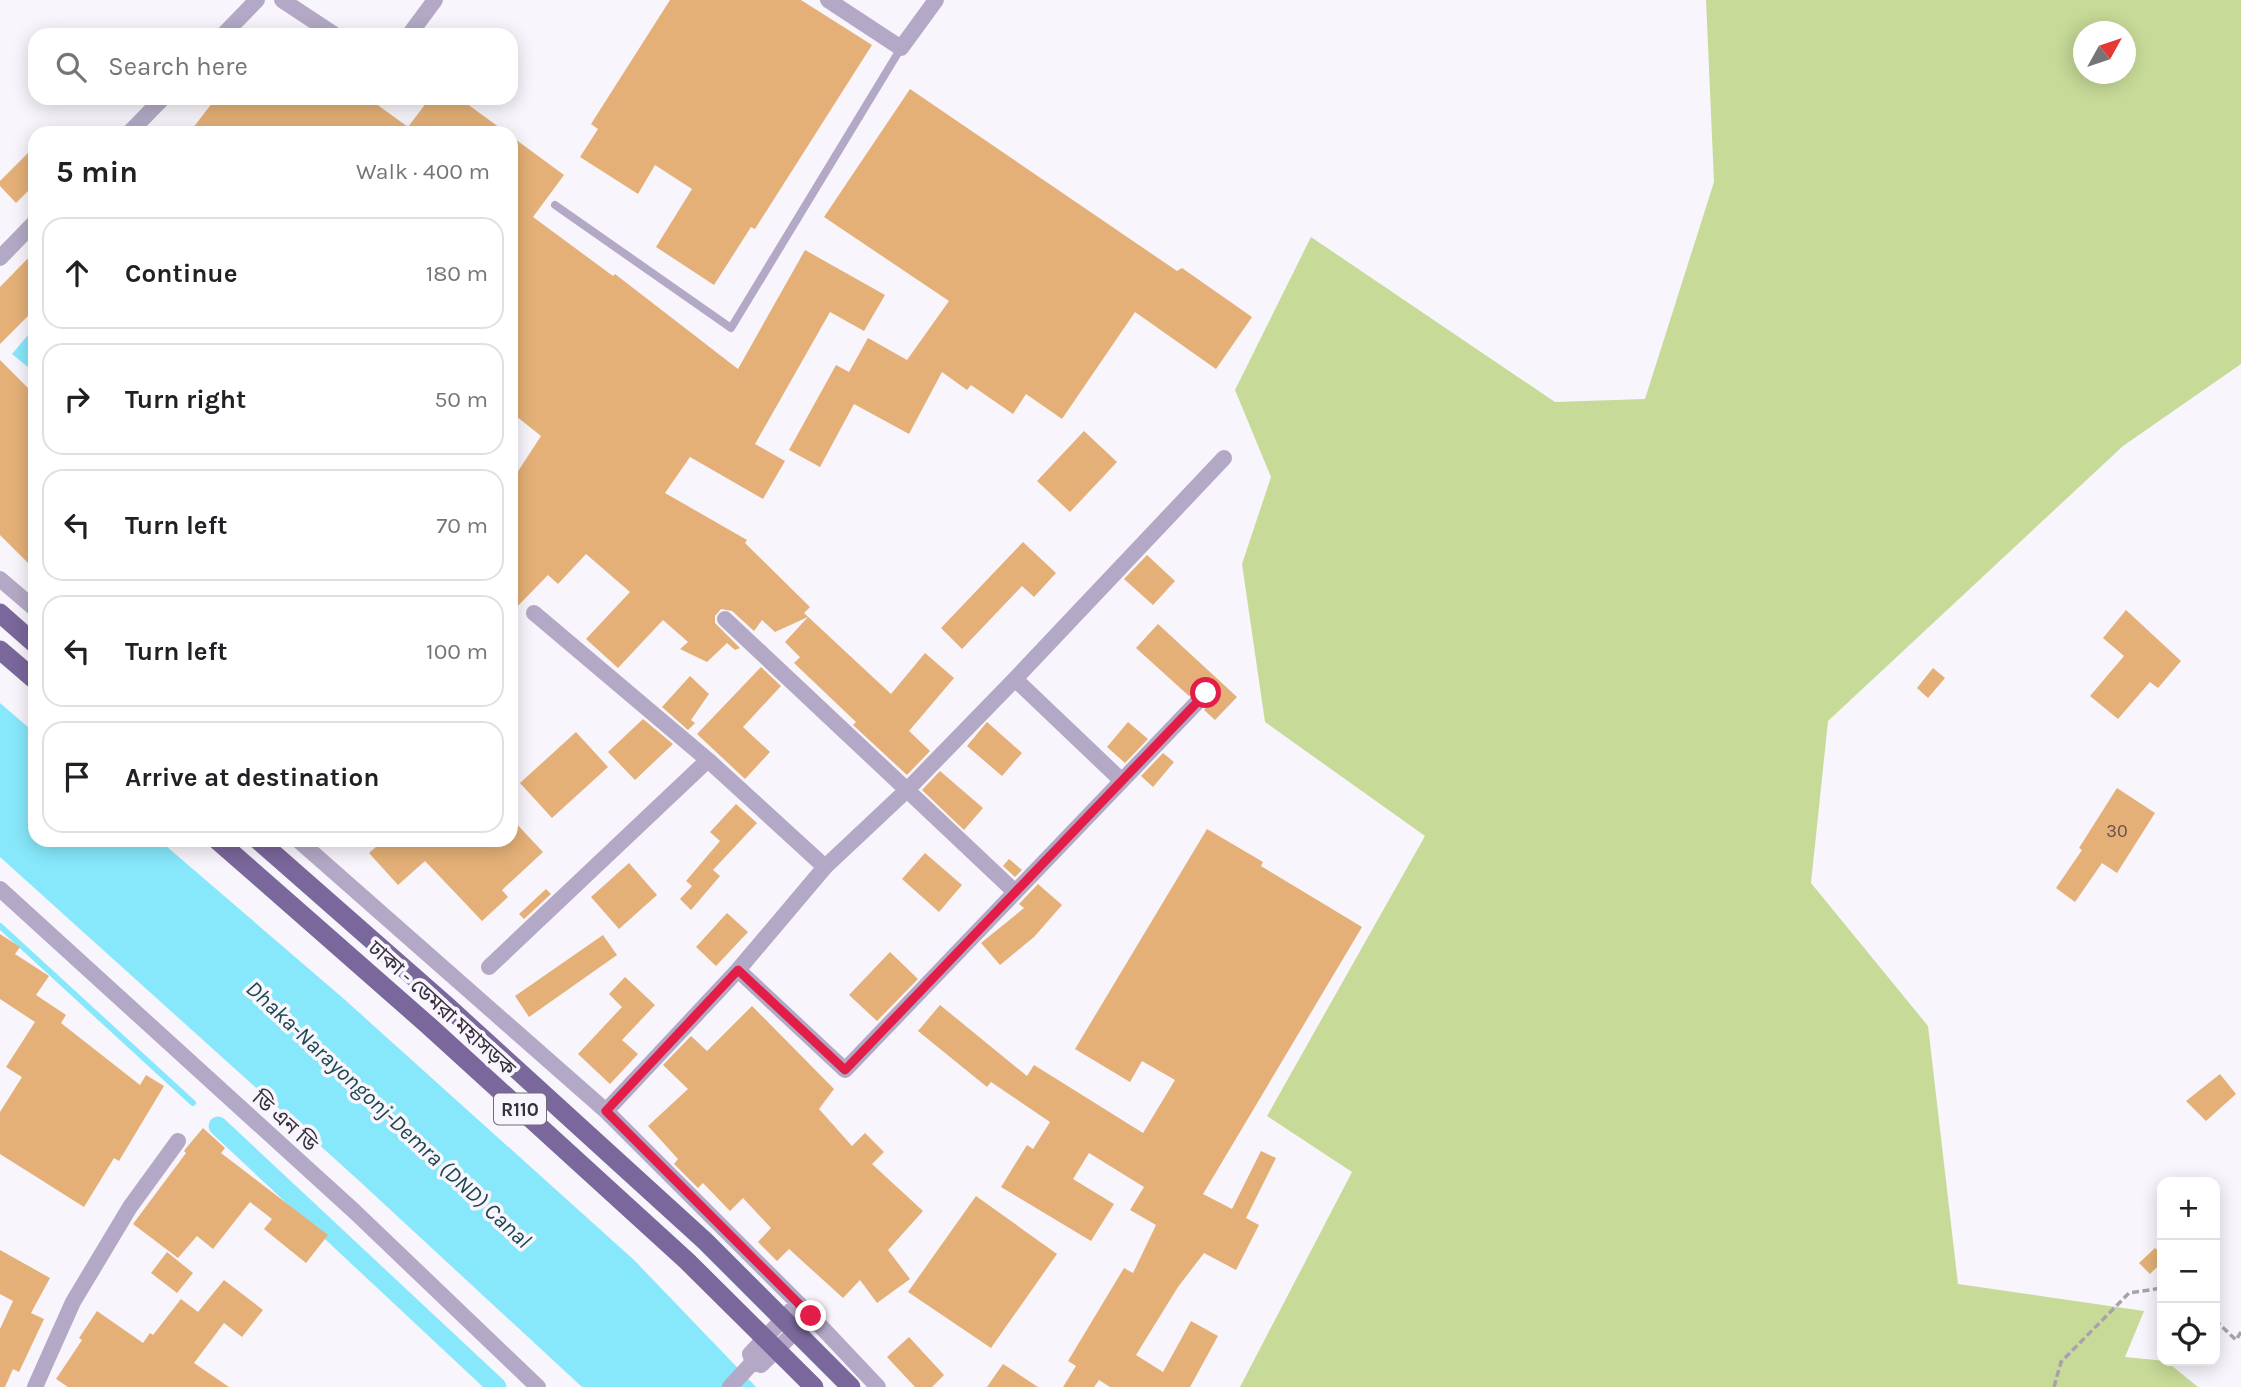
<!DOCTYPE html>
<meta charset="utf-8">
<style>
body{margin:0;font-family:Karla,"Noto Sans Bengali",sans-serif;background:#f6f6f6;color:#202124}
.controls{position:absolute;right:21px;bottom:21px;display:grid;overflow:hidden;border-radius:14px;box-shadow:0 4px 18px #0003}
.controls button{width:63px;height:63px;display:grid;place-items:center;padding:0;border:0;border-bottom:2px solid #e0e0e0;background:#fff;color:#202124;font:35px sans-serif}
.compass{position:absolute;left:2073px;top:21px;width:63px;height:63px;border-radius:50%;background:#fff;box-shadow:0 4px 18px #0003;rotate:50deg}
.stop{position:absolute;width:21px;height:21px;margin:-16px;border:5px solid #e11d48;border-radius:50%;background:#fff}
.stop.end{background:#e11d48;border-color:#fff;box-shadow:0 2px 7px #0008}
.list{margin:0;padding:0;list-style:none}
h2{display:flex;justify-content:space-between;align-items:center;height:91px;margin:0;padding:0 28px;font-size:30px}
h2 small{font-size:23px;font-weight:400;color:#757577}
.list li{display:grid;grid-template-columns:46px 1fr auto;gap:21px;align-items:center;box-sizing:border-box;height:112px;margin:0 14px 14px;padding:0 14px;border:2px solid #e0e0e0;border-radius:21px}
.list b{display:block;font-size:26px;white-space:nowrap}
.list em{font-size:23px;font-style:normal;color:#757577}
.icon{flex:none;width:38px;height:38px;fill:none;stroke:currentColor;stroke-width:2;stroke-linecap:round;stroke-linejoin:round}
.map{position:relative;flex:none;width:2241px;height:1387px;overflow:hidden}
.search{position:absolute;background:#fff;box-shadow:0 4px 18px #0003;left:28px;top:28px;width:490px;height:77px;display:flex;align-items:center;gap:18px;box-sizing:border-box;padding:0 24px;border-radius:21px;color:#757577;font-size:26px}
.panel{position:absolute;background:#fff;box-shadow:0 4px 18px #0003;left:28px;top:126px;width:490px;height:721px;border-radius:21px}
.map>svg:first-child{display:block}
</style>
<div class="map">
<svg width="2241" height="1387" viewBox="0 0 2241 1387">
<rect width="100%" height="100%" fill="#f9f5fc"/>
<path fill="#c7da98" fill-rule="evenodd" d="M1706,0H2241V364L2123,446L1828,721L1811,883L1928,1026L1958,1284L2144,1311L2125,1357L2166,1361L2198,1387H1240L1352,1172L1267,1116L1425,836L1265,722L1242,564L1271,477L1235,390L1311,237L1555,402L1645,399L1714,182ZM2084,32H2126V74H2084Z"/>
<path fill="#87e8fb" d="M35,327V373L12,354Z
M0,703L35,733V840H159L344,999L634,1260L756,1387H582L356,1178L0,857Z"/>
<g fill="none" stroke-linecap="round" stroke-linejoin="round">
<path stroke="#87e8fb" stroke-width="6" d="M0,926L193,1103"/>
<path stroke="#87e8fb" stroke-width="19" d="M218,1126L497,1387"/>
</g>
<path fill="#e4b077" d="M670,0H801L872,45L755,229L751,227L714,285L656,247L692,189L655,165L638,194L580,157L598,129L591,124Z
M910,89L1177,271L1182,268L1252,317L1216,369L1135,312L1062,419L1026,394L1013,414L971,385L967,390L942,372L909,434L854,404L820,467L789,450L836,365L849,372L868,338L907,360L949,301L824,217Z
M216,98H368L408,127L430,98H459L507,133H189Z
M511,136L564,175L533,217L613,276L615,274L738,369L805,250L885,295L864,331L830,312L755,444L785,461L763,499L690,457L665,493L747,540L745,543L810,607L804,613L891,694L925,653L954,678L909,731L930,751L907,775L853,725L856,722L794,663L800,657L785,642L808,617L775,632L762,620L754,631L732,611L721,609L715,616V623L740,648L735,650L727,643L707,662L680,649L688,642L663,620L618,668L586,639L630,592L586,554L558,584L548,575L511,613V482L541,436L511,412Z
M35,146V184L16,203L0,186V181Z
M35,251V309L0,344V287Z
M0,360L35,395V570L0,535Z
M1084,431L1117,462L1070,512L1037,481Z
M1023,542L1056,573L1034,597L1022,586L962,649L941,628Z
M1147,555L1175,581L1153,605L1124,579Z
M2126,610L2181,661L2158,688L2150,682L2118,719L2090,696L2124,656L2103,638Z
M1158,624L1237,697L1215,720L1204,710L1216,696L1213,685L1202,683L1189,696L1136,648Z
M761,667L781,686L743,727L770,752L745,779L697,734Z
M1933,668L1945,678L1928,698L1917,688Z
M690,676L709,694L691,720L695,723L688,730L662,707Z
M643,719L673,744L635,780L608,752Z
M987,722L1022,753L1002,776L967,746Z
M1128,722L1148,739L1125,763L1107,747Z
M576,732L608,767L552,818L520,783Z
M1163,753L1174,762L1153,787L1141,776Z
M940,771L983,808L964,830L922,790Z
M2117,788L2155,813L2117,873L2102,863L2075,902L2056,888L2082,850L2079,848Z
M736,804L757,823L713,870L720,876L691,910L680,899L692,886L686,881L720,841L710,832Z
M511,818L543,852L502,890L508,897L482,921L425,861L398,885L369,853L384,840H511Z
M1207,829L1263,862L1261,866L1362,927L1203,1194L1232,1209L1261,1151L1276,1158L1246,1218L1259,1225L1236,1270L1204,1253L1178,1287L1136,1355L1163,1372L1191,1321L1218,1336L1190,1387H1110L1099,1380L1094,1387H1063L1076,1366L1068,1361L1124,1268L1133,1273L1156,1225L1130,1210L1144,1187L1089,1153L1073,1179L1114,1204L1091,1241L1001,1187L1027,1145L1033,1149L1050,1122L991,1082L987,1087L918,1031L940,1005L1027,1076L1034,1065L1143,1133L1175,1080L1142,1061L1130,1082L1075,1049Z
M925,853L962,885L939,912L902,879Z
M1009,859L1022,870L1015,877L1003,866Z
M629,863L657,895L619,929L591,897Z
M1038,884L1062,905L1034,937L1000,965L981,943L1024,908L1019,904Z
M546,889L551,894L524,919L519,914Z
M727,913L748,932L716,966L696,947Z
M0,934L20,947L15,954L49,976L36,995L66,1015L61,1023L140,1085L146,1075L164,1086L119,1161L114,1158L84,1207L0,1154V1112L22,1077L6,1067L35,1022L0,999Z
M603,935L617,955L529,1017L515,996Z
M890,952L918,979L877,1021L849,995Z
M625,977L655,1005L622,1040L638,1054L610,1084L578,1054L622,1007L609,994Z
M752,1006L834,1089L819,1109L852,1146L865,1133L884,1152L872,1164L923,1211L888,1250L910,1279L877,1303L860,1280L843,1298L789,1249L777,1261L758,1242L771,1228L743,1198L730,1211L703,1183L698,1188L674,1164L678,1159L648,1126L688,1089L663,1065L691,1036L707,1051Z
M2220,1074L2236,1094L2206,1121L2186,1101Z
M203,1128L225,1148L221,1153L328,1235L306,1263L264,1229L272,1219L250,1202L213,1249L197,1236L178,1258L133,1224L186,1153L184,1151L187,1147Z
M976,1196L1057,1254L991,1348L908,1292Z
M2155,1248L2162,1255V1262L2150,1274L2139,1263Z
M0,1250L50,1278L31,1313L44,1319L19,1372L13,1369L5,1387H0V1329L13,1301L0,1294Z
M167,1252L193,1273L177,1293L151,1273Z
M224,1280L263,1310L242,1337L224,1323L194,1363L229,1387H68L56,1379L82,1340L79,1338L97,1311L143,1343L150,1333L153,1335L181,1299L198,1312Z
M909,1337L944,1375L932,1387H915L887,1357Z
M1003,1364L1038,1387H987Z"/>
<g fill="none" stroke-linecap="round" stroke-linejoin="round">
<path stroke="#a7a2ab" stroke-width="3.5" stroke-dasharray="7 3.5" stroke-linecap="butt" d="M2215,1320L2236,1340L2241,1332
M2054,1387L2061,1362L2129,1293L2162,1288"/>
<path stroke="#b3a9c6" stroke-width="8" d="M555,205L731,328L901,48"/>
<path stroke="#b3a9c6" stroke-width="16" d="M282,0L335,35
M828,0L901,48L936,0
M223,35L257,0
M409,35L435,0
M129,133L163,98
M0,258L35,222
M0,579L35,609
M534,613L708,760L825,867
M1015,679L1122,781
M298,840L606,1111L811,1316L878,1387
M0,889L354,1211L538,1387
M1015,892L907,790L1015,679L1224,458
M489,967L708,760
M738,970L845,1070L1206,693
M606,1111L738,970L825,867L907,790L725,619
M753,1362L750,1354L798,1303
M753,1362L761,1365L811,1316
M35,1387L73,1302L130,1207L178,1141
M730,1387L753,1362"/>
<path stroke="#7a679b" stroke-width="19" d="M0,613L35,644
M0,650L35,680
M217,840L429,1026L687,1261L814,1387
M258,840L447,1006L705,1241L851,1387"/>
</g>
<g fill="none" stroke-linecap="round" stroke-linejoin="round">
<path stroke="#e11d48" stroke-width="9" d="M811,1316L606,1111L738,970L845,1070L1206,693"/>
</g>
<g text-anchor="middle" stroke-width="7" stroke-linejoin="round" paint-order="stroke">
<g font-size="18" fill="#63504c">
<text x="2117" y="837">30</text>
</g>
<rect fill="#f9f5fc" stroke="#726b76" stroke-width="2" x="494" y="1093.5" width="52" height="31" rx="5"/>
<g font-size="19" font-weight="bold" fill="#38303d">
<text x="520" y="1116">R110</text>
</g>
<g font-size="21" fill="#38303d" stroke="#f9f5fc">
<text transform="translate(442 1008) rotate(42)" y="7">ঢাকা - ডেমরা মহাসড়ক</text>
<text transform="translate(285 1121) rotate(42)" y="7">ডি এন ডি</text>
</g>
<g font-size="23" font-style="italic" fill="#1b4850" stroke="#f9f5fc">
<text transform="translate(389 1114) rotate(43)" y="8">Dhaka-Narayongonj-Demra (DND) Canal</text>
</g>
</g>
</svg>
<div class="controls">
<button>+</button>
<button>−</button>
<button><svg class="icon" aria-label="locate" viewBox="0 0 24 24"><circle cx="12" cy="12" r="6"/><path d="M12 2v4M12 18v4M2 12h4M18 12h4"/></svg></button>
</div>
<svg class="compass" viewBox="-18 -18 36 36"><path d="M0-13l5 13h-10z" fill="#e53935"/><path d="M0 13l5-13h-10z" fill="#757577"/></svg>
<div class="stop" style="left:1206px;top:693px"></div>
<div class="stop end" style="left:811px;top:1316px"></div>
<div class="search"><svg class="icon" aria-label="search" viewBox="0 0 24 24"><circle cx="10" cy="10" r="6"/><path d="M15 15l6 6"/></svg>Search here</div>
<section class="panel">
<h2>5 min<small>Walk · 400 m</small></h2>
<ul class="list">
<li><svg class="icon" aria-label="ahead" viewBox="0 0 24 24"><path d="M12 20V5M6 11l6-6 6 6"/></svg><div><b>Continue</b></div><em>180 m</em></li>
<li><svg class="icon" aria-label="right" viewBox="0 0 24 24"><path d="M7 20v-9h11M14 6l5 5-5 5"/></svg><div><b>Turn right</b></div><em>50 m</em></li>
<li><svg class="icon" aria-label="left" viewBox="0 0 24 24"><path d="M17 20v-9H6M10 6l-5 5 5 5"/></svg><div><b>Turn left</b></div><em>70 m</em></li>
<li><svg class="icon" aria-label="left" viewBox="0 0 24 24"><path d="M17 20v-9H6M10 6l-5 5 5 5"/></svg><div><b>Turn left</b></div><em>100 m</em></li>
<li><svg class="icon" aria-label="arrive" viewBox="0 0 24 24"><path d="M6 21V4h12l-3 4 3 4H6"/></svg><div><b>Arrive at destination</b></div></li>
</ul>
</section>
</div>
